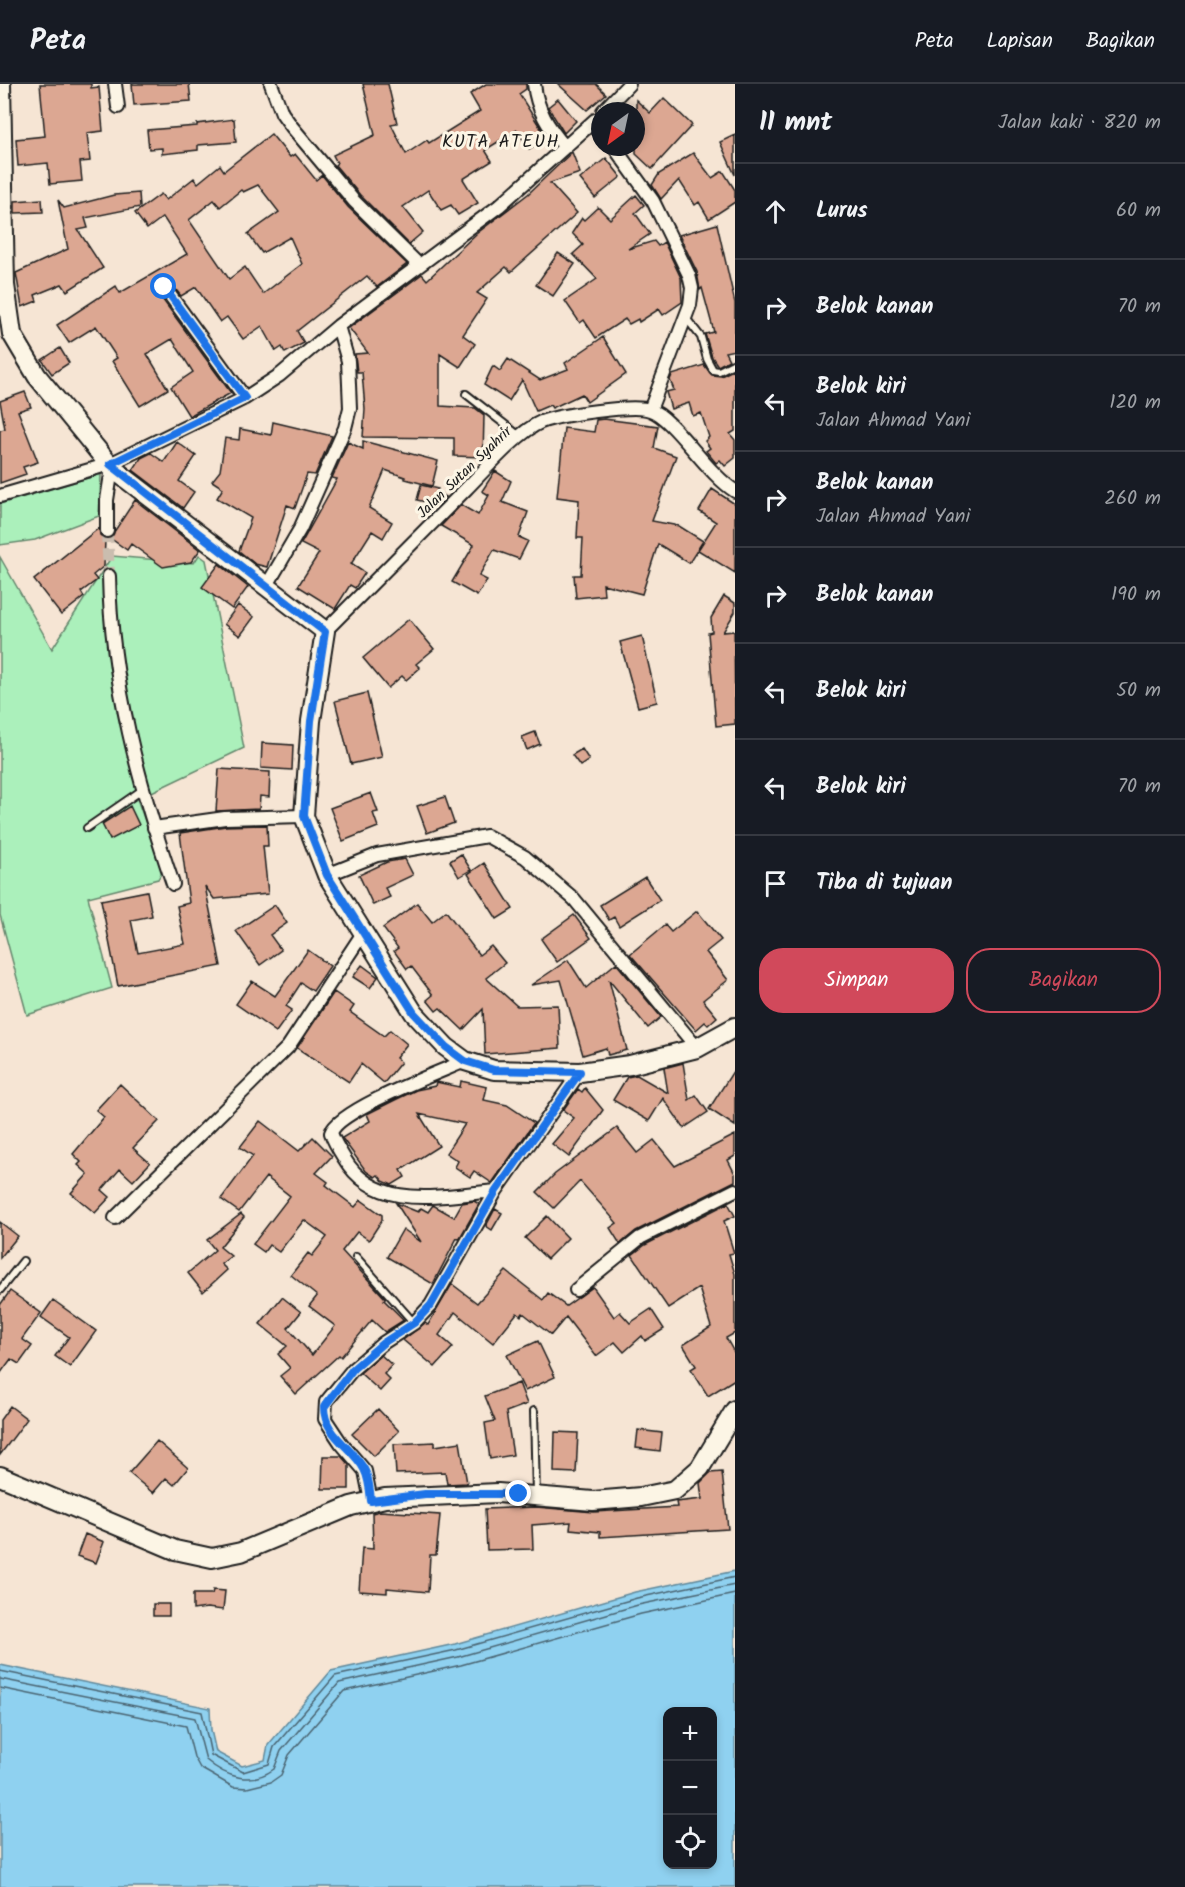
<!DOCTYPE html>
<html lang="id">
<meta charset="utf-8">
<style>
body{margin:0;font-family:Kalam,sans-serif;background:#242831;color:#f1f3f6}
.controls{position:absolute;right:18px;bottom:18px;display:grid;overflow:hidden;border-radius:12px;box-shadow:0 3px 9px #0003}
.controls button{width:54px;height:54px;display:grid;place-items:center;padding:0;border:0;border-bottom:2px solid #363941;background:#171b24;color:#f1f3f6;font:30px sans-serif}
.compass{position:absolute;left:591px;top:18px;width:54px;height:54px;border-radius:50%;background:#171b24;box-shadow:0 3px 9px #0003;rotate:213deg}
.stop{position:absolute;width:18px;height:18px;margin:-14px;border:4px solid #1a73e8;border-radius:50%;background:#fff}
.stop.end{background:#1a73e8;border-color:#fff;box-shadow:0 2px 6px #0008}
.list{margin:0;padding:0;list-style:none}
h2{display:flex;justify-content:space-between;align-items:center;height:78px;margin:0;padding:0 24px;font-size:26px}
h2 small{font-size:20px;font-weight:400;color:#9ea1a6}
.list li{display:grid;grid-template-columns:39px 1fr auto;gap:18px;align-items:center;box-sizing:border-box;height:96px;padding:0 24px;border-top:2px solid #363941}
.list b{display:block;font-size:22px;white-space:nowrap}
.list p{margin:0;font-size:20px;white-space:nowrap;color:#9ea1a6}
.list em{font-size:20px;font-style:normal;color:#9ea1a6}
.actions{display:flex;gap:12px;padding:18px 24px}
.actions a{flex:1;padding:14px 0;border:2px solid #d1495b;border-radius:24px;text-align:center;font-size:21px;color:#d1495b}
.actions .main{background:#d1495b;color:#fff}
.icon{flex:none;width:33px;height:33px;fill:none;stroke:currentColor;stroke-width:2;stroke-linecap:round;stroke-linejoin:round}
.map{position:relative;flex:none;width:735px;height:1803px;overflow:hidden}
header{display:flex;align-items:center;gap:36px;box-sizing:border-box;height:84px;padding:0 30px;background:#171b24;border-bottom:2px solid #363941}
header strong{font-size:28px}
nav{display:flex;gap:33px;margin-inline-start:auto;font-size:21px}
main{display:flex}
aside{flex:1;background:#171b24}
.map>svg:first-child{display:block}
</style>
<header>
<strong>Peta</strong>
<nav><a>Peta</a><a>Lapisan</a><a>Bagikan</a></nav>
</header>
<main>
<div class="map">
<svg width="735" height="1803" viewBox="0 0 735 1803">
<rect width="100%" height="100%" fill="#f6e5d4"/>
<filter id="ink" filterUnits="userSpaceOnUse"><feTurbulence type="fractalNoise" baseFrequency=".0167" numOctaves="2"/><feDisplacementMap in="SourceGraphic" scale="12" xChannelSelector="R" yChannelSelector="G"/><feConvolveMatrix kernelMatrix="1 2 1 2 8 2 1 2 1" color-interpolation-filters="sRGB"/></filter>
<g filter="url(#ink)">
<path fill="#abf0bb" stroke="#64866c" stroke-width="1.5" d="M101,390L99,432L35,456L0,461V420Z
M199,471L206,476L244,664L137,715L163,786L158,795L88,813L112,904L27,931L0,831V473L52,565L112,472L194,479Z"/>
<path fill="#8fd1f0" stroke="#61899b" stroke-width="1.5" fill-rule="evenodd" d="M735,1487V1803H0V1581L210,1624L211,1646L216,1668L242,1682L265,1676L268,1661L331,1587L455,1560L635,1508ZM668,1628H712V1780H668Z"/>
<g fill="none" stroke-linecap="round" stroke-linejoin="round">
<path stroke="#4a6471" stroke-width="1.5" d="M0,1587L202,1628L211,1671L243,1688L269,1680L274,1663L335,1592L456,1566L637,1514L735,1493
M0,1595L195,1634L206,1676C226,1693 251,1702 274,1685L281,1667L339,1599L458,1573L638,1521L735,1501
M0,1604L186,1642L194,1673L200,1684L233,1703L247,1704L271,1698L281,1691L289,1671L344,1607L461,1581L641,1530L735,1510"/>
</g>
<path fill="#dca792" stroke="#1c1c1c" stroke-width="1.5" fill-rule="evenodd" d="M40,0H91V4L99,3L103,47L87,49L90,77L80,78L82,97L50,100L48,79L18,82L16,55L45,52Z
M132,0H189L191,17L134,21Z
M363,0H388L397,39L391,40L406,70L427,56L429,59L480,27L470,10L486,0H526V5L519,10L547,54L529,65L517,46L485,66L492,77L463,95L478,119L458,131L451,121L441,126L428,106L403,123L423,148L409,160L360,111L335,81L337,79L333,71L375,51Z
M558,0H596L606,10L587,26Z
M664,14L692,41L652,85L636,70V16L650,29Z
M558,15L576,37L564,49L548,23Z
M234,35L236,58L198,61V66L162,70V64L149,65L147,46L197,42V40Z
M271,50L290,73L295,70L316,96L322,91L348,123L407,180L377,203L367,192L297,247L304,259L285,269L282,263L276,267L262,242L243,255L227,233L220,238L196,203L181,212L168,196H160L156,200L157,208L231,309L189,332L171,303L193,288L172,255L147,270L168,305L140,322L112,277L117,274L96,242L69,259L57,241L116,202L120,209L187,170L163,133L147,145L135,129L161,110L166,116L194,94L198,99L220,81L224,87ZM258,101L279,128L248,150L262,169L290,153L302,180L263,210L245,183L229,195L189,136L214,116L220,123L241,106L243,108Z
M735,51V91L720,58Z
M572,68L580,89L550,99L577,129L511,188L506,183L477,209L487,215L463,251L475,260L460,283L440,270V322L475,324L484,331L483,373L454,372V354L363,353L365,325L362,288H357L355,270L368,269L349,244L422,190L427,196L476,150L528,110Z
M693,69L712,94L723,87L735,106V118L709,135L699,118L695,121L679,96L661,115L652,101L659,90Z
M606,74L621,93L595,114L580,95Z
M139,109L140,123L85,134L88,144L78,146L103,184L67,207L62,200L35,211L37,217L22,223L16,189L68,165L58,116L64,124L114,111Z
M636,111L644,121L635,129L650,150L628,165L654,157L658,162L664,158L681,194L682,218L663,231L659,225L639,238L638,235L629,240L625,235L596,254L584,236L580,239L565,217L597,195L573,170L583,161L572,149L582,134L584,136L598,123L610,135Z
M42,115L43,128L15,129V117Z
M717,140L735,219V266L725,268L729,276L718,282L712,273L705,250L714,248L702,204L700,206L697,188L679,151Z
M558,169L575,180L553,212L536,201Z
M603,253L626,290L587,318L582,310L552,324L550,321L536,327L522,296L509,317L484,301L493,282L500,287L508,275L540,296L568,285L565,279Z
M60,264L69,279L52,290L42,276Z
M704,281L712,291L721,292L733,286L735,290V347L730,350L735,356V374L725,382L720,376L716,379L706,367L710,364L705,357L709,353L701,329L693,332L689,319L671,325L666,308L674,306L670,296L672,291Z
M25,308L31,323L18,327L38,378L23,383L26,390L0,399V346L5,345L0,317Z
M604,335L658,342L654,364L676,372L652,437L679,442L703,457L689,479L658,460L642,510L603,500L604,511L576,514L574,491H581L583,454H577L579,416L557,413L564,344L594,348L596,336Z
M273,338L332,352L315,391L307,390L295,424L287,421L267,483L255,480L239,467L251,434L217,414L223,404L212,397L220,387L225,354L239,356L240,345L271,351Z
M363,357L438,377L432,402L405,395V393L385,386L369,424L392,438L383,454L372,447L351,480L365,489L355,504L350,501L335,525L298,502L319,469L301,460L337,395L332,394L348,358L363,365Z
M177,358L196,372L179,397L194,408L183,424L133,386L141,374L151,369L164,378Z
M495,387L511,397L502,418L528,428L519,453L528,457L519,475L494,466L479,492L487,496L477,512L452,498L474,461L441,442L461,421L478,431L489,411L482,407Z
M421,401L438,405L437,408L446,413L438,421L417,416Z
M712,405L735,420V489L698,466L716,438L699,427Z
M135,416L200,466L191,478L163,483L131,460L127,466L110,454Z
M99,444L100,451L105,455L104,482L93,491L97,496L81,508L84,513L61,531L34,496Z
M219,480L248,503L232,525L202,503Z
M724,512L735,519V528L723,548L734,547L735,640L716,642L708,549L712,548L711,534Z
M238,521L254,533L240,552L224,540Z
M409,535L434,565L416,580L420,584L406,596L402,592L388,604L363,574Z
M642,552L657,618L638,623L620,558Z
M367,609L382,673L351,680L335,617Z
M535,648L540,660L527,666L522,653Z
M262,659L293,661L292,686L261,684Z
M582,665L589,676L580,682L572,671Z
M219,685L270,688L269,713L260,712L259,725L216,727Z
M371,709L378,728L373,729L378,743L343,757L330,724Z
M445,713L454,739L427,749L417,722Z
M130,722L139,741L110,756L102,740Z
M267,741L268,762H263L268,810L214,815L205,802L221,882L118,902L101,816L147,807L152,832L131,836L138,869L185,860L177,822L189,819L180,749L226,742Z
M461,770L471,786L459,793L450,777Z
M405,775L413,791L385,804L390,813L373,821L359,791L387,778Z
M484,779L513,825L497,835L468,790Z
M645,793L660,816L619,842L614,833L609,836L600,821Z
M417,819L432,838L446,827L479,871L491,862L505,879L486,894L517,922L558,921L560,964L485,970L483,925L463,946L440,924L436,927L427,916L433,911L411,882L407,885L394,867L398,864L383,844Z
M275,821L287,839L270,851L281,866L260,881L236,847Z
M697,827L721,856L706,868L728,896L703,916L717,933L708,941L705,938L696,946L630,870L665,841L671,848Z
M574,831L591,854L557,878L541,855Z
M308,866L330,882L313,907L301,899L286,922L292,926L276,948L236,920L252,897L275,912Z
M568,876L586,904L616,879L661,933L648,944L609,896L627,966L608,971L606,964L583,971L561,896L531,901Z
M362,881L378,893L370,904L353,893Z
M334,908L354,922L350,928L384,952L390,946L407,960L396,974L401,978L384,999L361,980L349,998L297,964Z
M683,979L689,1016L696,1011L708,1028L684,1044L663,1014L649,1037L613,1016L627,993L637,991L668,1009L664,984Z
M735,984V1042L709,1025Z
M461,997L487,1003L484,1016L507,1021L534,1039L492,1099L474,1087L470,1093L455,1083L458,1077L446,1069L465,1040L419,1030L439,1062L401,1086L405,1093L392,1101L383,1097L378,1091L375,1093L366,1087L342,1054L370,1037L367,1030L395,1016L416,1006L435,1002L436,998L460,1003Z
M120,1000L159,1037L133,1064L150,1079L133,1097L120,1085L102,1106L110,1113L95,1129L71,1109L88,1090L78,1081L81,1078L73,1070L104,1033L96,1026Z
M585,1004L603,1026L569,1073L552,1060L574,1034L563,1026L578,1005L582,1008Z
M260,1037L299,1067L313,1053L332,1072L316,1089L328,1098L326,1101L355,1123L361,1116L382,1131V1136L369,1156L357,1148L342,1167L385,1214L384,1216L404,1236L385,1248L372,1236L341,1273L339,1271L296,1310L280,1292L290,1284L278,1270L287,1262L260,1240L282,1213L301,1228L288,1244L312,1271L335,1242L309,1222L317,1212L291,1191L308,1169L312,1172L327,1153L304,1136L279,1168L269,1161L264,1168L253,1160L290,1112L266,1093L239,1128L221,1115L253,1072L240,1063Z
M617,1044L637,1069L654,1056L675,1082L735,1051V1072L728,1076L735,1090V1097L636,1147L620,1160L610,1144L617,1139L580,1097L554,1124L537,1108L555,1090Z
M474,1117L479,1120L459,1155L457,1154L433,1200L387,1173L403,1145L421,1158L396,1119L418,1128L421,1124L428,1128L433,1121L454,1133L462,1119Z
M728,1119L735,1132L724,1137L734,1169L729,1170L735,1190V1249L726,1254L735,1270V1295L708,1312L691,1285L696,1282L683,1261L711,1243L699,1204L668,1224L632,1171L645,1161Z
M495,1125L502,1129L492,1146L486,1142Z
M241,1130L244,1133L220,1163L231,1172L221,1180L227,1186L203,1208L188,1189L215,1166L207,1156Z
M547,1132L568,1154L547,1175L525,1154Z
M0,1138L18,1152L0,1174Z
M506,1187L543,1216L548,1209L566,1222L593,1203L614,1233L620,1228L630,1239L651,1225L664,1245L645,1257L642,1252L624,1268L615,1258L596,1272L566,1233L551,1251L523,1229L521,1232L517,1229L493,1259L455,1228L439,1251L453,1263L435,1283L403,1256L425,1239L428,1241L452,1200L477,1219Z
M10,1207L41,1229L22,1255L32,1262L19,1280L11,1275L0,1290V1221Z
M53,1216L96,1247L70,1283L55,1272L69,1253L41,1233Z
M538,1257L555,1293L525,1307L507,1271Z
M381,1271L392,1281L384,1290L390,1296L380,1307L360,1289Z
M519,1299L527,1320L506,1328L513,1371L490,1375L485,1339L495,1337L485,1312Z
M10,1322L27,1335L0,1371V1336Z
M378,1325L399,1347L374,1372L352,1350Z
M638,1346L662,1349L660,1367L636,1364Z
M555,1348L578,1349L576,1389L554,1388Z
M157,1357L188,1384L174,1401L166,1394L153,1409L129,1389Z
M435,1358V1362L460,1358L467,1399L447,1400L445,1388L396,1390L394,1360Z
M323,1372H341L349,1381V1405H322Z
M722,1388L728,1445L600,1453V1448L570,1445L571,1438L532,1441L533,1465L487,1466L485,1425L536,1423L594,1428L677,1423L676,1418L702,1415L700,1399L710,1389Z
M380,1427L440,1431L436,1471H430L428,1508L387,1504V1509L359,1507L362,1464L373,1465L372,1429Z
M85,1450L104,1458L96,1479L77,1472Z
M213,1506L225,1507L223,1526L207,1524L193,1526V1510H212Z
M153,1520H169V1532H153Z"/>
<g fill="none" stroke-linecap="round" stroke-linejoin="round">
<path stroke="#cabdaf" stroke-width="12" stroke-dasharray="12 6" stroke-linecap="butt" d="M107,447L109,492"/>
<defs>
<path id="lane" d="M686,234L701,253L707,275L713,286L719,287L735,279
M466,310L521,353
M87,744L142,706
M356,1173L414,1239
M0,1206L23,1177
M534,1327L536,1411"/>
<path id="street" d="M115,0L118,23
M271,0L282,29L292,43L354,117L419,181
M534,0C537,26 548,43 565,63
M603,27L629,0
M614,63L653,117L689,191L692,204L690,221L650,326
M164,203L245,314
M0,412L110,380L245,314L280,291L338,242L499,122L595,36
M107,447V416L112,384
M109,492C111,598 139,701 173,800
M266,503L300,445L345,344L350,324L348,277L338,242
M325,547C372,500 419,452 466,405C485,386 518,348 541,338C559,331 633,320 650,326C673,333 707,390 735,407
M154,744L225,734L304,732
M327,791L377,771L487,752L525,773L574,815L697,964
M465,977C440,988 338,1026 331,1049C334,1058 339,1066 344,1074C376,1129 443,1111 496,1107
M115,1134L288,963L363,849
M576,1206L640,1154L735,1106
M371,1417L365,1387L341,1359L325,1335L326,1318L353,1285L383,1259L414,1239L431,1221L496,1107L580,988"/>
<path id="secondary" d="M1,0L5,201L12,250L37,292L112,384L325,547L311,637L304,732L327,791L414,929L446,963L465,977L494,986L580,988L630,981L697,964L735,943
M0,1392L175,1466L212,1474L241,1468L351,1422L385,1414L498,1409L593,1417L641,1413L675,1406L700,1384L735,1326"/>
</defs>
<use href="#lane" stroke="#1c1c1c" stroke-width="10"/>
<use href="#street" stroke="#1c1c1c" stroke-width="16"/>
<use href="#secondary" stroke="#1c1c1c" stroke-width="22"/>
<use href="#lane" stroke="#fcf5e5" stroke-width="6"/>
<use href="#street" stroke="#fcf5e5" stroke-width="12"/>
<use href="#secondary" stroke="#fcf5e5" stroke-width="18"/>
</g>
</g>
<g fill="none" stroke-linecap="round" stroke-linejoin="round" filter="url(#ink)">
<path stroke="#1a73e8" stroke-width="8" d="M164,203L245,314L110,380L325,548L311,637L304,732L327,791L414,929L446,963L465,977L494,986L580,988L496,1107L431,1221L414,1239L383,1259L353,1285L324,1323C324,1351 352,1363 364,1385C369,1394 370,1406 371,1417L425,1410H519"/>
</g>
<g text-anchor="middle" stroke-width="6" stroke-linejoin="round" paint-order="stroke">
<g font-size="15" fill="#1c1c1c" stroke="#fcf5e5">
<text transform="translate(464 388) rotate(-44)" y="5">Jalan Sutan Syahrir</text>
</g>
<g font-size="18" letter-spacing="1.5" fill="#1c1c1c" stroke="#fcf5e5">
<text x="501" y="63">KUTA ATEUH</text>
</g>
</g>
</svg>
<div class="controls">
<button>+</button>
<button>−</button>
<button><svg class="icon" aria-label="locate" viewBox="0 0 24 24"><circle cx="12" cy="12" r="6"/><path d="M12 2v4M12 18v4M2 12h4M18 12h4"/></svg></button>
</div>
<svg class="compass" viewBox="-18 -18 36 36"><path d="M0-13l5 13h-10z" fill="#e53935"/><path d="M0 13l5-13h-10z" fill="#9ea1a6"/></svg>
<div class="stop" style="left:164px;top:203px"></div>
<div class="stop end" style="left:519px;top:1410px"></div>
</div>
<aside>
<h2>11 mnt<small>Jalan kaki · 820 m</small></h2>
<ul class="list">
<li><svg class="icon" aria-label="ahead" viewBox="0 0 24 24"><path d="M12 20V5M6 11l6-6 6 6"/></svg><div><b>Lurus</b></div><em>60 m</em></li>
<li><svg class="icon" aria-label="right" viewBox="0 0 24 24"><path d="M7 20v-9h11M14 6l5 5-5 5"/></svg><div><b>Belok kanan</b></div><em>70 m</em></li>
<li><svg class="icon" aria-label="left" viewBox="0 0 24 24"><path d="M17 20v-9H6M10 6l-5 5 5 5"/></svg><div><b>Belok kiri</b><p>Jalan Ahmad Yani</p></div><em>120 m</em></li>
<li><svg class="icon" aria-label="right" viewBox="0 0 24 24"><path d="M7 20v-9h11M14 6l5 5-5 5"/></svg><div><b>Belok kanan</b><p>Jalan Ahmad Yani</p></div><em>260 m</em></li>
<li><svg class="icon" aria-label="right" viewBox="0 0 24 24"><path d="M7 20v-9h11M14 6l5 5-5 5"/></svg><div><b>Belok kanan</b></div><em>190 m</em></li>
<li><svg class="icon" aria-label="left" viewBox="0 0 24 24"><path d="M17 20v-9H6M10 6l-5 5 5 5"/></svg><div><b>Belok kiri</b></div><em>50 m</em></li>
<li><svg class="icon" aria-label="left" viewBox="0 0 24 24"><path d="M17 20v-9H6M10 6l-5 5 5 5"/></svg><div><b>Belok kiri</b></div><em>70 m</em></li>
<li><svg class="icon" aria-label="arrive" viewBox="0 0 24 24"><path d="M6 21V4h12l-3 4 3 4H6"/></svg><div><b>Tiba di tujuan</b></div></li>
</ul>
<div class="actions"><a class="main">Simpan</a><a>Bagikan</a></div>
</aside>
</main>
